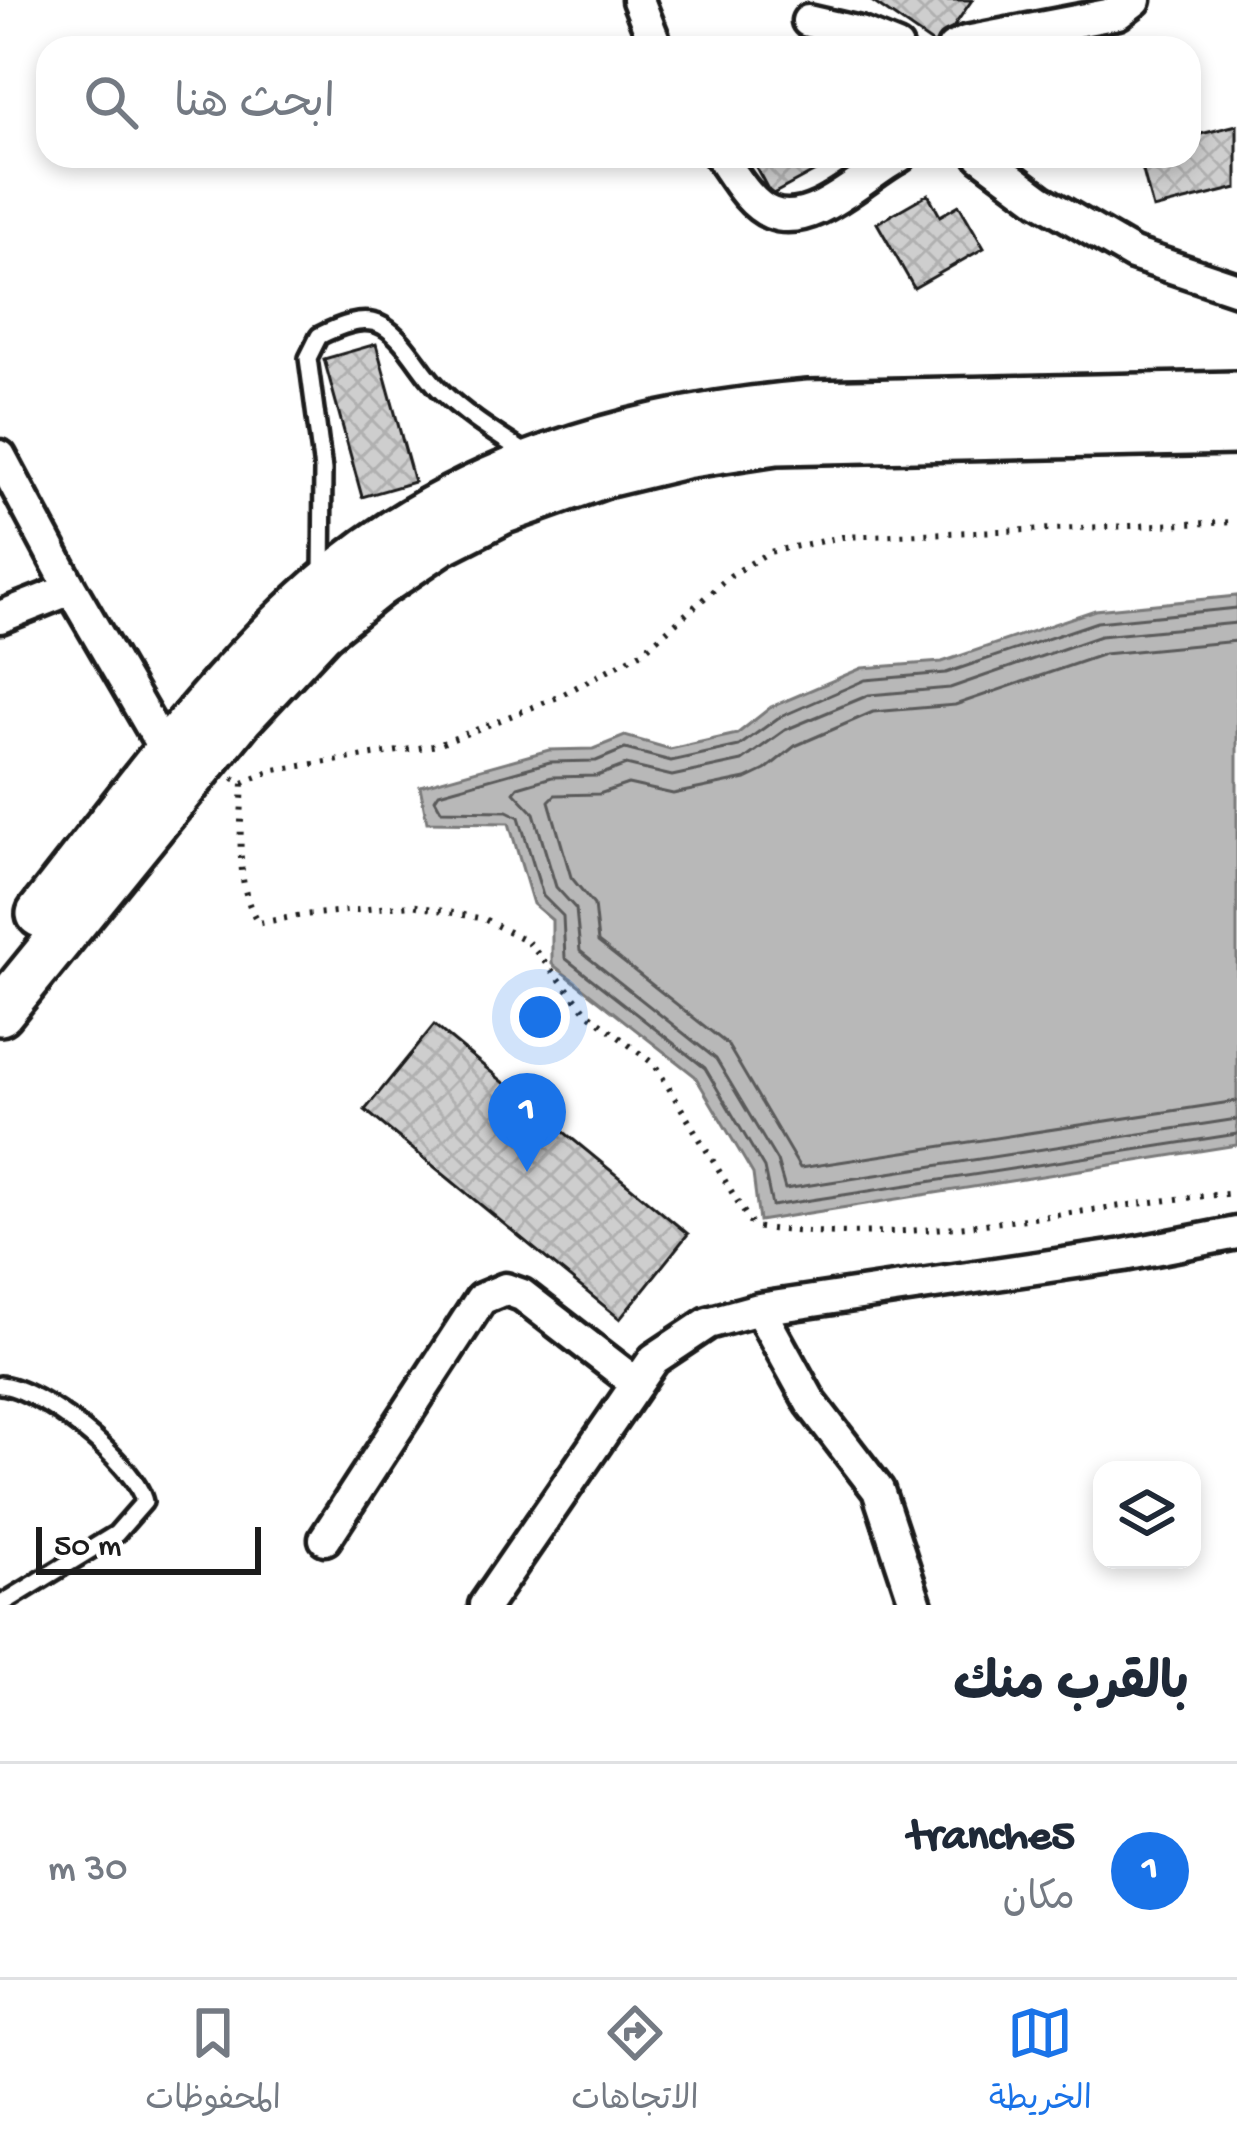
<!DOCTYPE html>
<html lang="ar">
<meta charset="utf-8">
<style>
body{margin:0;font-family:"Gochi Hand","Playpen Sans Arabic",sans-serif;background:#f2f2f3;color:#1f2937;direction:rtl}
.controls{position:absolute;right:36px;bottom:36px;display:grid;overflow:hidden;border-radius:24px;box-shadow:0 6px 18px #0003}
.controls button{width:108px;height:108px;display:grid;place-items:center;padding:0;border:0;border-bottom:3px solid #e0e1e3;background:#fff;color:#1f2937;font:60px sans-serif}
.scale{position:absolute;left:36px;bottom:30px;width:225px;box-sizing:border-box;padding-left:12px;border:6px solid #1c1c1c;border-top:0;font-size:33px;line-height:42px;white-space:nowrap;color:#1c1c1c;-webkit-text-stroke:9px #fff;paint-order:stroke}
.you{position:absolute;left:540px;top:1017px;width:42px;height:42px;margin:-30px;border:9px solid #fff;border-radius:50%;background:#1a73e8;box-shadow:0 0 0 18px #1a73e833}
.badge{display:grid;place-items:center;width:78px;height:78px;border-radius:50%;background:#1a73e8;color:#fff;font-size:39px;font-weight:700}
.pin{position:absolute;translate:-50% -99px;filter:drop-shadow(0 3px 6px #0008)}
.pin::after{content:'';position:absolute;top:63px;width:42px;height:36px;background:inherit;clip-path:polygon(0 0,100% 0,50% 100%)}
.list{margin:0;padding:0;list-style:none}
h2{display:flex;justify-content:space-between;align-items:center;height:156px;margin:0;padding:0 48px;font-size:51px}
h2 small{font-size:39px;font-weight:400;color:#747a83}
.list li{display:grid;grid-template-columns:78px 1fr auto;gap:36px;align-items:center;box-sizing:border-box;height:216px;padding:0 48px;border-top:3px solid #e0e1e3}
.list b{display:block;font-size:45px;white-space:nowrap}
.list p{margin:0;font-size:39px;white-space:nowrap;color:#747a83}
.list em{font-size:39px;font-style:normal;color:#747a83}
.icon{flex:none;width:66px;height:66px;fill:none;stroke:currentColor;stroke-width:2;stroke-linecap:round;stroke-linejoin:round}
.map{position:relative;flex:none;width:1237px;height:1605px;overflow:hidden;direction:ltr}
.search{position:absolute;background:#fff;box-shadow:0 6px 18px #0003;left:36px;right:36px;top:36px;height:132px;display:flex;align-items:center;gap:30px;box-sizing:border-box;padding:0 42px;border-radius:36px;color:#747a83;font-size:45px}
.sheet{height:372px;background:#fff}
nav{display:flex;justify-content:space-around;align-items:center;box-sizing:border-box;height:168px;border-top:3px solid #e0e1e3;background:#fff;font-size:33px;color:#747a83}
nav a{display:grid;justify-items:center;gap:6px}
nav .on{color:#1a73e8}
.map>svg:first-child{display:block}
</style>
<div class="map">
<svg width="1237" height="1605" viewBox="0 0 1237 1605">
<defs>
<pattern id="building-cross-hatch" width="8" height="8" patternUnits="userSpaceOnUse" patternTransform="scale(3)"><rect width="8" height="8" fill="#cecece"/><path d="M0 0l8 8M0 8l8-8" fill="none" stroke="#b0b0b0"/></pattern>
</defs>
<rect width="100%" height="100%" fill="#fff"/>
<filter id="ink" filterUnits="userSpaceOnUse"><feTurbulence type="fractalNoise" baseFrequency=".00833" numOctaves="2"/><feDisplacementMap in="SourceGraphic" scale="24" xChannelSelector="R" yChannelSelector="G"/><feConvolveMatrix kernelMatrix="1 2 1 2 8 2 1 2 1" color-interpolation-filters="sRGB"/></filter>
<g filter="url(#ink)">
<path fill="#b8b8b8" stroke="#7a7a7a" stroke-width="3" d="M1237,596V1145L759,1221L753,1174L695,1076L552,964V920L533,904L509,823L427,822L420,786L549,750L593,749L625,736L670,749L737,734L771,707L862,668L942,662L1095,610Z"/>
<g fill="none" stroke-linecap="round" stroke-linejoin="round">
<path stroke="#5a5a5a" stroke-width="3" d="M1237,608L1097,622L946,673L865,680L778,718L739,746L671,761L625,749L596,761L550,762L439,793L435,799L441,810L507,811L519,817L543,896L563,916L565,958L705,1068L764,1168L772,1206L1237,1134
M1237,623L1100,636L950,688L869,695L785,730L742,761L672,776L626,765L597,776L552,777L518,787L514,792L534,813L556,887L576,909L580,951L716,1059L777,1161L785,1189L1237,1119
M1237,641L1104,654L955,705L873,712L795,746L765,770L746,779L673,794L628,784L599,794L555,795L549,801L571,877L594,905L598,942L727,1044L800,1168L1237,1101"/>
</g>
<path fill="url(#building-cross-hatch)" stroke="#1c1c1c" stroke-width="3" d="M870,0H972L939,48Z
M1237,125V188L1153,209L1139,156H1189V137Z
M750,156H843L771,195Z
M928,194L940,216L959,205L984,248L914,288L877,223Z
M376,344L414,482L362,497L324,359Z
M434,1025L688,1234L620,1319L365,1110Z"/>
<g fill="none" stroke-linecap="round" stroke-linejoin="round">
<defs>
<path id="service" d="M322,579L323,470L308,358L319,336C337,327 363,315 383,326C407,340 420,371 440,390C467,417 501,437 533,458
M0,1385C38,1387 136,1463 144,1502L116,1534L0,1605"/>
<path id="minor" d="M638,0L657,48
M808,21L860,33L897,48
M953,48L966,42L1118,13L1135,0
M720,156C733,174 749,204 771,213C813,230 866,173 900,156
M981,156L1040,200L1133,254L1237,289
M0,456L71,589
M0,617L71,589L167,754
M759,1309L811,1403L878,1490L916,1605
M325,1539L481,1299L505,1289L522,1295L637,1384
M485,1605L654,1359L708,1323L759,1309L1124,1255L1237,1233"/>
<path id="secondary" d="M40,914C129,802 213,682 321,588C455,470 635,418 809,404L1237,395
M0,1012L239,718L321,630L378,584L439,543L504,510L605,474L684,455L776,441L1237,431"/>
</defs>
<use href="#service" stroke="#1c1c1c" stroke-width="24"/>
<use href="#minor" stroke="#1c1c1c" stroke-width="39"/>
<use href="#secondary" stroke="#1c1c1c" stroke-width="54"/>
<path stroke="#1c1c1c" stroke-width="6" stroke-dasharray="3 9" stroke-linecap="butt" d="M233,778L243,783C241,825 234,889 259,923L303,915L412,905L484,919L527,941L588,1013L655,1065L753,1227C915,1248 1076,1206 1237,1193
M243,783L275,770L438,745L558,697L642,652L730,576L769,552L842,537L1237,522"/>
<use href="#service" stroke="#fff" stroke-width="15"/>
<use href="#minor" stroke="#fff" stroke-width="30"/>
<use href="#secondary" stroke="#fff" stroke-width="45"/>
</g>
</g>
</svg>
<div class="controls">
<button><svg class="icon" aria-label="layers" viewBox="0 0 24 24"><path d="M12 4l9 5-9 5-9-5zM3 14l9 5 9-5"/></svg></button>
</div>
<div class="scale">50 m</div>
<div class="you"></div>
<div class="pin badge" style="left:527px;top:1172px">1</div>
<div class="search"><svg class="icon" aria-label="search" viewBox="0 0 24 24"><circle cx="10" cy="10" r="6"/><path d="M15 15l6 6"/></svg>ابحث هنا</div>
</div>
<section class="sheet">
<h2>بالقرب منك<small></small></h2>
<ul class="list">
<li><span class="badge">1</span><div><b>tranche5</b><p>مكان</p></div><em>30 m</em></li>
</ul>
</section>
<nav>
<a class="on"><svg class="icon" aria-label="map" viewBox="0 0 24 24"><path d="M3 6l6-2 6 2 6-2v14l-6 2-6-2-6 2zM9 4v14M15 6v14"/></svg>الخريطة</a>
<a><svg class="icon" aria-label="directions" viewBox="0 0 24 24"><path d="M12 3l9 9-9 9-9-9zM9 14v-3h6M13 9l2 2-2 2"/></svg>الاتجاهات</a>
<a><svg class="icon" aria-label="saved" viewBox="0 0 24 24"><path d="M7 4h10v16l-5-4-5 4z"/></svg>المحفوظات</a>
</nav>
